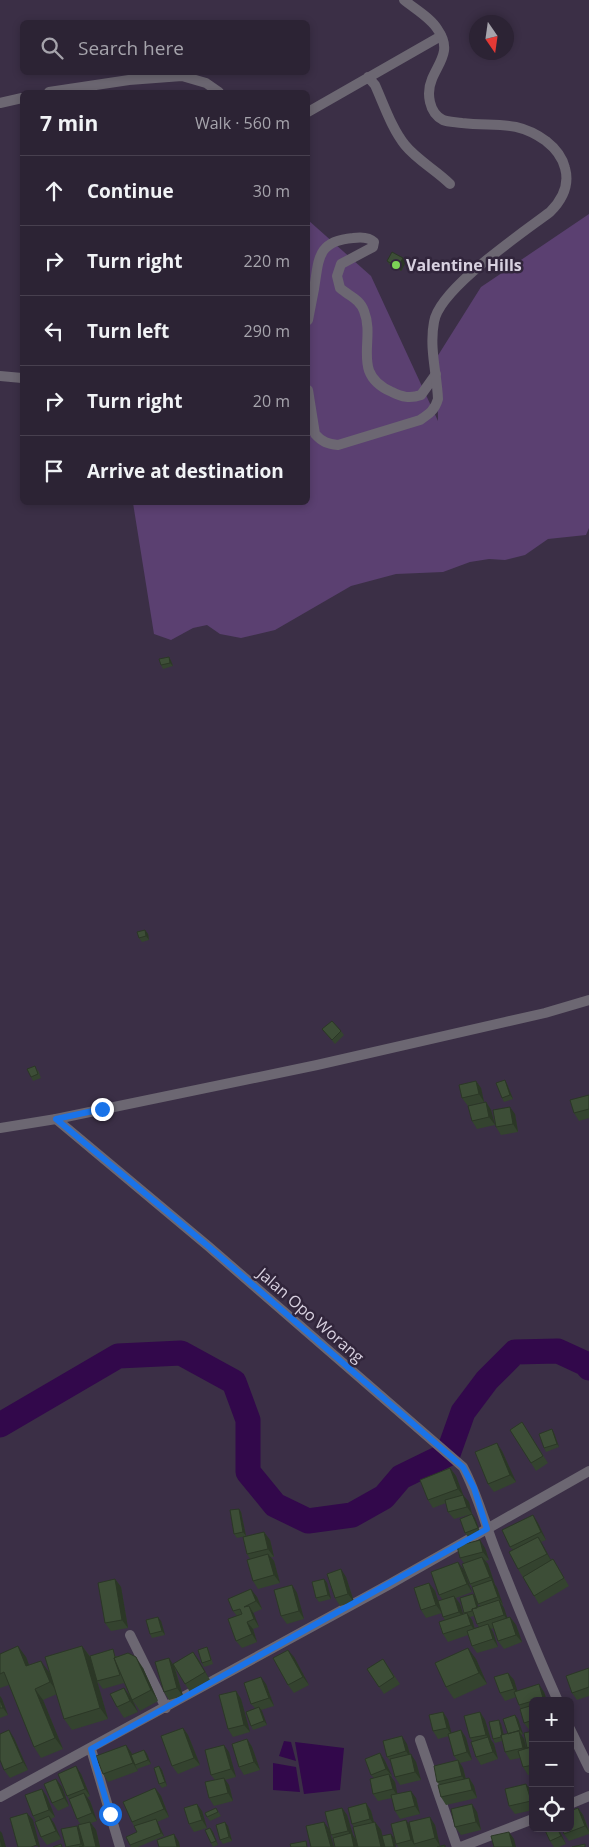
<!DOCTYPE html>
<meta charset="utf-8">
<style>
body{margin:0;font-family:"Open Sans",sans-serif;background:#342b3c;color:#f1f3f6}
.controls{position:absolute;right:15px;bottom:15px;display:grid;overflow:hidden;border-radius:8px;box-shadow:0 2px 8px #0003}
.controls button{width:45px;height:45px;display:grid;place-items:center;padding:0;border:0;border-bottom:1px solid #48404f;background:#2c2334;color:#f1f3f6;font:25px sans-serif}
.compass{position:absolute;left:469px;top:15px;width:45px;height:45px;border-radius:50%;background:#2c2334;box-shadow:0 2px 8px #0003;rotate:167deg}
.stop{position:absolute;width:15px;height:15px;margin:-11px;border:4px solid #1a73e8;border-radius:50%;background:#fff}
.stop.end{background:#1a73e8;border-color:#fff;box-shadow:0 1px 5px #0008}
.list{margin:0;padding:0;list-style:none}
h2{display:flex;justify-content:space-between;align-items:center;height:65px;margin:0;padding:0 20px;font-size:21px}
h2 small{font-size:16px;font-weight:400;color:#a6a4ac}
.list li{display:grid;grid-template-columns:32px 1fr auto;gap:15px;align-items:center;box-sizing:border-box;height:70px;padding:0 20px;border-top:1px solid #48404f}
.list b{display:block;font-size:19px;white-space:nowrap}
.list em{font-size:16px;font-style:normal;color:#a6a4ac}
.icon{flex:none;width:28px;height:28px;fill:none;stroke:currentColor;stroke-width:2;stroke-linecap:round;stroke-linejoin:round}
.map{position:relative;flex:none;width:589px;height:1847px;overflow:hidden}
.search{position:absolute;background:#2c2334;box-shadow:0 2px 8px #0003;left:20px;top:20px;width:290px;height:55px;display:flex;align-items:center;gap:12px;box-sizing:border-box;padding:0 18px;border-radius:8px;color:#a6a4ac;font-size:19px}
.panel{position:absolute;background:#2c2334;box-shadow:0 2px 8px #0003;left:20px;top:90px;width:290px;height:415px;border-radius:8px}
.map>svg:first-child{display:block}
</style>
<div class="map">
<svg width="589" height="1847" viewBox="0 0 589 1847">
<rect width="100%" height="100%" fill="#3b2f46"/>
<path fill="#5b4071" d="M589,214V528L586,535L548,539L525,555L505,560L489,559L470,562L443,572L396,574L351,586L275,630L241,638L220,634L207,625L193,628L171,640L154,634L133,503L308,502V220L371,276L438,421L437,357L481,287Z"/>
<path fill="#32084b" d="M284,1741L291,1742L296,1761L279,1756Z
M295,1742L344,1748L340,1790L304,1794Z
M273,1763L296,1767L300,1792L273,1790Z"/>
<g fill="none" stroke-linecap="round" stroke-linejoin="round">
<path stroke="#32084b" stroke-width="25" d="M0,1425L118,1356L181,1353L234,1382L248,1420V1472L275,1505L308,1521L352,1515L384,1497L401,1477L448,1454L463,1412L487,1380L515,1352L558,1351L586,1364L589,1368"/>
<path stroke="#6c6772" stroke-width="10" d="M368,77L375,85C384,105 392,129 405,145C417,160 436,170 450,184
M49,92L129,80L182,76L206,83L219,92
M0,103L22,98
M308,112L441,36
M308,320C310,310 312,299 314,289C319,260 316,241 353,238C360,237 369,237 374,242L373,247L341,264L337,276L340,288C349,296 360,299 364,311C376,341 350,374 392,392C402,397 410,399 421,395L436,374
M56,1119L317,1065L545,1013L589,1000
M130,1635L166,1708
M420,1740L457,1847
M91,1749L120,1847
M0,1797L390,1584L589,1471
M570,1804L589,1796
M461,1847L533,1819"/>
<path stroke="#6c6772" stroke-width="10" d="M0,376L22,378
M308,390L315,434C322,442 328,444 338,445L420,420C429,414 435,410 438,399C437,374 429,348 434,322C439,289 521,234 550,212C562,200 570,186 565,168C562,156 555,148 546,141C515,119 495,127 462,123C456,122 448,122 443,120C429,113 426,93 432,79C439,62 452,50 438,30C431,18 415,9 404,0
M0,1128L56,1119L208,1246L463,1467C477,1493 484,1521 495,1549C515,1600 535,1650 558,1701
M570,1729L589,1768"/>
</g>
<path fill="#34432f" fill-rule="evenodd" d="M403,258L406,262L401,271L390,265L387,261Z
M169,657L171,661L173,666L163,669L161,665Z
M145,930L148,934L149,940L142,942L139,938Z
M322,1029L341,1031L344,1035L335,1044Z
M38,1070L41,1078L33,1081L31,1077Z
M476,1081L481,1088L484,1102L468,1106L462,1098Z
M507,1084L513,1099L504,1102L502,1098Z
M589,1095V1118L579,1121L574,1113Z
M486,1102L491,1110L495,1125L477,1129L472,1121Z
M515,1114L518,1132L501,1135L496,1127Z
M522,1422L548,1463L536,1471L531,1463Z
M554,1433L559,1447L546,1452L544,1448Z
M502,1451L516,1482L494,1492L488,1484Z
M450,1468L456,1476L463,1495L469,1502L472,1514L475,1518L480,1532L468,1537L465,1533L468,1515L454,1519L448,1512L446,1503L433,1508L428,1500Z
M239,1509L241,1512L246,1536L237,1538L234,1534Z
M538,1523L546,1540L541,1542L551,1560L553,1559L569,1586L539,1604L518,1569L513,1550L510,1547Z
M264,1532L270,1540L274,1557H271L274,1561L280,1583L258,1589L253,1581L250,1559L247,1554Z
M485,1548L489,1560L485,1561L488,1564L495,1585L497,1588L503,1605H502L504,1608L507,1618L510,1617L516,1625L522,1642L504,1649L498,1641L494,1628L491,1629L493,1632L498,1647L477,1653L472,1646L468,1635L448,1642L443,1634L445,1620L443,1617V1600L439,1595L464,1570L472,1592L456,1598L460,1604L463,1614L464,1613L476,1598L478,1607L480,1606L478,1604L472,1587L470,1584L464,1563L460,1558ZM474,1616L477,1624L479,1627L475,1628L472,1620L470,1617Z
M346,1577L354,1602L340,1606L335,1598Z
M115,1579L121,1587L128,1628L111,1631L105,1623Z
M324,1579L327,1583L331,1599L319,1602L316,1598Z
M429,1583L435,1591L442,1613L426,1618L421,1610Z
M292,1585L297,1593L304,1619L287,1624L281,1616Z
M257,1597L262,1609L253,1613L259,1627L253,1629L257,1642L242,1648L236,1641L237,1616L233,1611Z
M161,1621L165,1635L152,1638L150,1634Z
M82,1646L90,1656H118L143,1668L158,1701L140,1711L133,1701L138,1712L124,1718L117,1707L124,1688L131,1698L124,1683L103,1689L97,1681L94,1670L108,1719L72,1730L64,1719L57,1694L43,1700L63,1749L41,1758L34,1747L9,1685L0,1688V1654L26,1657L29,1665L49,1672L52,1678Z
M207,1647L209,1651L213,1664L204,1667L202,1663Z
M294,1657L309,1685L294,1693L288,1685Z
M198,1659L210,1680L190,1692L175,1667L183,1696L169,1700L164,1692L173,1664Z
M383,1659L400,1684L384,1694L367,1669Z
M476,1659L487,1684L454,1699L446,1687Z
M589,1668V1696L577,1700L572,1693Z
M508,1673L514,1680L517,1691L544,1692L547,1701H533V1730L530,1731L524,1723L521,1709L519,1705L516,1697L505,1701L500,1693Z
M266,1684L274,1706L261,1710L267,1725L253,1730L251,1726L255,1708L251,1704Z
M236,1691L241,1699L250,1732L233,1737L228,1729Z
M0,1696L2,1699L8,1715L0,1718Z
M443,1712L448,1720L451,1733L461,1730L466,1738L472,1760L460,1763L463,1768L466,1779L469,1778L474,1786L477,1798L446,1805L441,1797L440,1785L437,1782L457,1760L454,1756L449,1736L438,1739L433,1731Z
M480,1712L485,1720L491,1740L494,1744L498,1759L481,1765L476,1757L472,1741L470,1738Z
M518,1719L523,1734L521,1735L524,1739L527,1749L533,1731V1774L528,1775L523,1767L520,1758L510,1760L505,1752L502,1741L495,1743L493,1739L501,1724L504,1735L508,1734Z
M183,1728L188,1735L200,1765L178,1774L172,1766Z
M14,1738L28,1770L10,1778L4,1770Z
M247,1739L252,1747L260,1770L244,1775L239,1767Z
M407,1744L410,1754L416,1762L421,1780L400,1785L395,1777L391,1762L387,1757Z
M144,1750L147,1754L151,1764L137,1769L138,1771L108,1782L103,1774L131,1752L132,1754Z
M570,1751L573,1761L570,1762Z
M229,1752L236,1777L225,1780L229,1785L233,1801L214,1806L209,1798L215,1780L211,1775Z
M380,1753L385,1761L392,1776L391,1777L395,1782L397,1794L416,1798L420,1814L400,1819L395,1811L392,1798L378,1801L373,1794L374,1778L371,1775Z
M162,1770L167,1786L162,1788L159,1784Z
M81,1774L90,1796L87,1798L90,1801L97,1821L91,1823L96,1830L100,1847H66L80,1830L81,1825L77,1819L69,1799L67,1796Z
M56,1779L62,1787L69,1806L58,1811L52,1803Z
M155,1788L161,1796L169,1817L157,1822L164,1836L138,1847H131L130,1845L137,1832L132,1822Z
M42,1789L47,1797L55,1817L51,1819L54,1823L61,1839L47,1845L41,1837L36,1821L33,1816Z
M532,1791L533,1795V1810L515,1814L509,1806Z
M366,1803L371,1811L374,1822H375L381,1830L385,1847H335L325,1812L342,1808L347,1815L353,1835L356,1840L357,1843L353,1827H354L352,1824L348,1808Z
M216,1808L221,1816L210,1821L207,1817Z
M578,1808L583,1815L589,1830V1834L569,1841L564,1834Z
M202,1811L207,1828L194,1832L189,1824Z
M477,1812L481,1830L461,1835L455,1827Z
M410,1825H435L440,1846L437,1847H417L416,1846V1847H398L396,1844Z
M228,1826L232,1841L223,1844L220,1840Z
M210,1828L213,1832L218,1845L213,1847L211,1843Z
M544,1828H558L566,1844L559,1847H554L550,1841Z"/>
<path fill="#2b3726" d="M403,258L406,262L401,271L398,267Z
M169,657L171,661L173,666L170,663Z
M145,930L148,934L149,940L146,936Z
M505,1080L507,1084L513,1099L510,1095Z
M476,1081L481,1088L484,1102L479,1094Z
M486,1102L491,1110L495,1125L489,1117Z
M510,1107L515,1114L518,1132L513,1124Z
M552,1429L554,1433L559,1447L557,1444Z
M497,1443L502,1451L516,1482L510,1475Z
M450,1468L456,1476L464,1497L458,1489Z
M463,1495L469,1502L472,1514L467,1507Z
M239,1509L241,1512L246,1536L243,1532Z
M472,1514L475,1518L480,1532L478,1528Z
M533,1515L538,1523L546,1540L541,1532Z
M264,1532L270,1540L274,1557L268,1549Z
M538,1537L543,1545L552,1562L547,1554Z
M480,1540L485,1548L489,1560L483,1552Z
M268,1554L274,1561L280,1583L274,1575Z
M482,1557L488,1564L495,1585L490,1577Z
M458,1562L464,1570L472,1592L467,1584Z
M341,1569L346,1577L354,1602L348,1594Z
M115,1579L121,1587L128,1628L122,1620Z
M324,1579L327,1583L331,1599L328,1595Z
M492,1580L497,1588L503,1605L498,1597Z
M429,1583L435,1591L442,1613L436,1605Z
M292,1585L297,1593L304,1619L299,1611Z
M251,1589L257,1597L262,1609L256,1601Z
M473,1594L476,1598L480,1614L477,1610Z
M454,1596L460,1604L465,1620L459,1612Z
M499,1600L504,1608L509,1623L504,1615Z
M249,1606L254,1614L259,1627L254,1619Z
M467,1613L472,1620L476,1633L471,1625Z
M158,1617L161,1621L165,1635L162,1631Z
M510,1617L516,1625L522,1642L516,1635Z
M247,1622L253,1629L257,1642L252,1634Z
M488,1624L493,1632L498,1647L493,1639Z
M18,1646L26,1657L34,1678L26,1666Z
M82,1646L90,1657L108,1719L100,1708Z
M468,1648L476,1659L487,1684L479,1673Z
M288,1650L294,1657L309,1685L303,1677Z
M193,1652L198,1659L210,1680L205,1672Z
M136,1657L143,1668L158,1701L151,1690Z
M169,1658L174,1666L183,1696L177,1688Z
M41,1661L49,1672L58,1693L50,1682Z
M508,1673L514,1680L519,1696L514,1689Z
M261,1677L266,1684L274,1706L269,1698Z
M539,1684L544,1692L547,1701H545L543,1698Z
M124,1688L132,1699L138,1712L130,1701Z
M35,1689L43,1700L63,1749L55,1738Z
M236,1691L241,1699L250,1732L244,1725Z
M0,1696L2,1699L8,1715L3,1708L0,1700Z
M259,1707L262,1711L267,1725L264,1721Z
M443,1712L448,1720L452,1735L447,1728Z
M480,1712L485,1720L491,1740L494,1744L498,1759L493,1752L489,1739L486,1735Z
M515,1715L518,1719L523,1734L520,1730Z
M499,1720L501,1724L505,1740L502,1737Z
M183,1728L188,1735L200,1765L194,1758Z
M9,1730L14,1738L28,1770L23,1762Z
M461,1730L466,1738L472,1760L467,1752Z
M519,1731L524,1739L528,1756L523,1748Z
M402,1736L407,1744L411,1759L406,1751Z
M247,1739L252,1747L260,1770L254,1762Z
M126,1745L131,1752L136,1764L135,1765L138,1771L133,1763Z
M224,1745L229,1752L236,1777L231,1769Z
M144,1750L147,1754L151,1764L148,1760Z
M570,1751L573,1761L570,1757Z
M380,1753L385,1761L392,1776L386,1769Z
M411,1754L416,1762L421,1780L415,1772Z
M458,1760L463,1768L467,1784L462,1776Z
M76,1766L81,1774L90,1796L85,1789Z
M159,1766L162,1770L167,1786L165,1782Z
M389,1774L395,1782L398,1797L393,1789Z
M224,1778L229,1785L233,1801L228,1793Z
M469,1778L474,1786L477,1798L472,1790Z
M56,1779L62,1787L69,1806L64,1798Z
M526,1784L532,1791L533,1795V1804L531,1801Z
M155,1788L161,1796L169,1817L164,1809Z
M42,1789L47,1797L55,1817L49,1810Z
M411,1791L416,1798L420,1814L415,1806Z
M84,1793L90,1801L97,1821L92,1813Z
M366,1803L371,1811L375,1826L370,1819Z
M197,1804L202,1811L207,1828L202,1820Z
M472,1804L477,1812L481,1830L476,1822Z
M342,1808L347,1815L353,1835L356,1840L358,1847H354L351,1836L348,1831Z
M578,1808L583,1815L589,1832L585,1826Z
M27,1813L33,1820L40,1847H38L37,1845Z
M49,1816L54,1823L61,1839L56,1831Z
M430,1817L435,1825L440,1846L435,1838Z
M156,1819L158,1823L164,1836L161,1833Z
M406,1820L412,1828L414,1844L416,1847L411,1840Z
M90,1822L96,1830L100,1847H96Z
M225,1822L228,1826L232,1841L229,1837Z
M324,1822L329,1829L334,1847H331Z
M375,1822L381,1830L385,1847H381Z
M77,1826L82,1833L83,1847L81,1844Z
M210,1828L213,1832L218,1845L216,1841Z
M557,1828H558L566,1844L561,1836Z
M0,1831L2,1833L6,1847H2L0,1839Z
M509,1832L514,1839L516,1847H513Z
M174,1834L179,1842L180,1847H177Z
M391,1834L394,1838L396,1847H394Z"/>
<path fill="#3d4e37" stroke="#2b3726" d="M392,252L403,258L398,267L387,261Z
M169,657L170,663L161,665L159,659Z
M145,930L146,936L139,938L137,932Z
M332,1021L341,1031L332,1040L322,1029Z
M35,1066L38,1074L31,1077L27,1069Z
M505,1080L510,1095L502,1098L496,1083Z
M476,1081L479,1094L462,1098L459,1085Z
M589,1095V1109L574,1113L570,1100Z
M486,1102L489,1117L472,1121L468,1106Z
M510,1107L513,1124L496,1127L493,1110Z
M522,1422L543,1456L531,1463L510,1430Z
M552,1429L557,1444L544,1448L539,1434Z
M497,1443L510,1475L488,1484L475,1452Z
M450,1468L458,1489L428,1500L420,1480Z
M463,1495L467,1507L448,1512L445,1500Z
M239,1509L243,1532L234,1534L230,1510Z
M472,1514L478,1528L465,1533L460,1519Z
M533,1515L541,1532L510,1547L502,1530Z
M264,1532L268,1549L247,1554L243,1537Z
M538,1537L547,1554L518,1569L509,1552Z
M480,1540L483,1552L460,1558L457,1546Z
M268,1554L274,1575L253,1581L247,1560Z
M482,1557L490,1577L470,1584L462,1564Z
M553,1559L564,1578L534,1596L523,1577Z
M458,1562L467,1584L439,1595L431,1572Z
M341,1569L348,1594L335,1598L327,1574Z
M115,1579L122,1620L105,1623L98,1583Z
M324,1579L328,1595L316,1598L312,1582Z
M492,1580L498,1597L478,1604L472,1587Z
M429,1583L436,1605L421,1610L414,1588Z
M292,1585L299,1611L281,1616L274,1590Z
M251,1589L256,1601L244,1607L249,1606L254,1619L247,1622L252,1634L236,1641L228,1619L242,1614L240,1609L233,1611L228,1599Z
M473,1594L477,1608L472,1609V1611L464,1613L460,1598Z
M454,1596L459,1612L443,1617L438,1601Z
M499,1600L504,1615L477,1624L472,1609Z
M467,1613L471,1625L443,1634L439,1622Z
M158,1617L162,1631L150,1634L146,1620Z
M510,1617L516,1635L498,1641L492,1623Z
M488,1624L493,1639L472,1646L467,1631Z
M18,1646L26,1666L41,1661L50,1682L35,1689L55,1738L34,1747L4,1672L0,1674V1654Z
M82,1646L100,1708L64,1719L45,1657Z
M207,1647L211,1660L202,1663L198,1650Z
M468,1648L479,1673L446,1687L435,1663Z
M113,1649L115,1657L114,1658L120,1675L97,1681L90,1656Z
M288,1650L303,1677L288,1685L273,1658Z
M193,1652L205,1672L185,1684L173,1664Z
M128,1653L136,1657L151,1690L132,1700L114,1658Z
M169,1658L177,1688L164,1692L155,1662Z
M383,1659L394,1677L379,1687L367,1669Z
M589,1668V1687L572,1693L566,1676Z
M508,1673L514,1689L500,1693L494,1677Z
M261,1677L269,1698L251,1704L244,1683Z
M539,1684L543,1698L519,1705L514,1692Z
M124,1688L130,1701L117,1707L110,1694Z
M236,1691L244,1725L228,1729L219,1695Z
M0,1700L3,1708H0Z
M533,1705V1720L524,1723L520,1709Z
M259,1707L264,1721L251,1726L246,1712Z
M443,1712L447,1728L433,1731L429,1715Z
M480,1712L486,1735L470,1738L464,1716Z
M515,1715L520,1730L508,1734L503,1719Z
M499,1720L502,1735H501V1737L493,1739L489,1722Z
M183,1728L194,1758L172,1766L161,1736Z
M9,1730L23,1762L4,1770L0,1760V1734Z
M461,1730L467,1752L454,1756L448,1734Z
M519,1731L523,1748L505,1752L501,1735Z
M533,1731V1748H532L531,1747L527,1748L524,1733Z
M402,1736L406,1751L387,1757L383,1741Z
M488,1737L493,1752L476,1757L471,1742Z
M247,1739L254,1762L239,1767L232,1744Z
M126,1745L133,1763L103,1774L96,1756Z
M224,1745L231,1769L211,1775L205,1750Z
M531,1747L533,1753V1765L523,1767L518,1751Z
M144,1750L148,1760L135,1765L131,1755Z
M380,1753L386,1769L371,1775L365,1759Z
M411,1754L415,1772L395,1777L390,1759Z
M458,1760L462,1776L437,1782L434,1766Z
M76,1766L85,1789L67,1796L58,1774Z
M159,1766L165,1782L159,1784L154,1768Z
M389,1774L393,1789L373,1794L370,1779Z
M224,1778L228,1793L209,1798L205,1782Z
M469,1778L472,1790L441,1797L438,1785Z
M56,1779L64,1798L52,1803L44,1784Z
M526,1784L531,1801L509,1806L505,1789Z
M155,1788L164,1809L132,1822L123,1802Z
M42,1789L49,1810L33,1816L25,1795Z
M411,1791L415,1806L395,1811L391,1795Z
M84,1793L92,1813L77,1819L69,1799Z
M366,1803L370,1819L352,1824L348,1808Z
M197,1804L202,1820L189,1824L184,1808Z
M472,1804L476,1822L455,1827L451,1809Z
M216,1808L218,1812L207,1817L205,1813Z
M342,1808L348,1831L331,1835L325,1812Z
M578,1808L585,1826L564,1834L562,1828H570V1811Z
M27,1813L37,1845L31,1847H18L10,1818Z
M49,1816L56,1831L41,1837L35,1822Z
M430,1817L435,1838L414,1844L409,1822Z
M156,1819L161,1833L130,1845L126,1837L137,1832L134,1826Z
M406,1820L411,1840L396,1844L391,1824Z
M90,1822L96,1847H79L84,1846L78,1825Z
M225,1822L229,1837L220,1840L216,1825Z
M324,1822L331,1847H311L306,1826Z
M375,1822L381,1847H358L353,1827Z
M77,1826L81,1844L66,1847L61,1829Z
M210,1828L216,1841L211,1843L205,1830Z
M544,1828H557L561,1836L550,1841Z
M509,1832L513,1847H494L491,1836Z
M351,1833L354,1847H335L333,1838Z
M174,1834L177,1847H159L157,1840Z
M391,1834L394,1847H385L382,1836Z
M0,1839L2,1847H0Z
M306,1841L307,1847H291L290,1844Z
M61,1844L62,1847H53Z
M585,1844V1847H572Z
M445,1845V1847H437Z"/>
<g fill="none" stroke-linecap="round" stroke-linejoin="round">
<path stroke="#1a73e8" stroke-width="6" d="M102,1109L56,1119L208,1246L463,1467L474,1488L487,1529L91,1749L110,1814"/>
</g>
<circle fill="#7bd156" stroke="#31253b" stroke-width="2" cx="396" cy="265" r="5"/>
<g text-anchor="middle" stroke-width="5" stroke-linejoin="round" paint-order="stroke">
<g font-size="16" font-weight="bold" fill="#d8d1e0" stroke="#31253b" text-anchor="start">
<text x="406" y="271">Valentine Hills</text>
</g>
<g font-size="16" fill="#d8d1e0" stroke="#31253b">
<text transform="translate(311 1315) rotate(41)" y="6">Jalan Opo Worang</text>
</g>
</g>
</svg>
<div class="controls">
<button>+</button>
<button>−</button>
<button><svg class="icon" aria-label="locate" viewBox="0 0 24 24"><circle cx="12" cy="12" r="6"/><path d="M12 2v4M12 18v4M2 12h4M18 12h4"/></svg></button>
</div>
<svg class="compass" viewBox="-18 -18 36 36"><path d="M0-13l5 13h-10z" fill="#e53935"/><path d="M0 13l5-13h-10z" fill="#a6a4ac"/></svg>
<div class="stop" style="left:110px;top:1814px"></div>
<div class="stop end" style="left:102px;top:1109px"></div>
<div class="search"><svg class="icon" aria-label="search" viewBox="0 0 24 24"><circle cx="10" cy="10" r="6"/><path d="M15 15l6 6"/></svg>Search here</div>
<section class="panel">
<h2>7 min<small>Walk · 560 m</small></h2>
<ul class="list">
<li><svg class="icon" aria-label="ahead" viewBox="0 0 24 24"><path d="M12 20V5M6 11l6-6 6 6"/></svg><div><b>Continue</b></div><em>30 m</em></li>
<li><svg class="icon" aria-label="right" viewBox="0 0 24 24"><path d="M7 20v-9h11M14 6l5 5-5 5"/></svg><div><b>Turn right</b></div><em>220 m</em></li>
<li><svg class="icon" aria-label="left" viewBox="0 0 24 24"><path d="M17 20v-9H6M10 6l-5 5 5 5"/></svg><div><b>Turn left</b></div><em>290 m</em></li>
<li><svg class="icon" aria-label="right" viewBox="0 0 24 24"><path d="M7 20v-9h11M14 6l5 5-5 5"/></svg><div><b>Turn right</b></div><em>20 m</em></li>
<li><svg class="icon" aria-label="arrive" viewBox="0 0 24 24"><path d="M6 21V4h12l-3 4 3 4H6"/></svg><div><b>Arrive at destination</b></div></li>
</ul>
</section>
</div>
